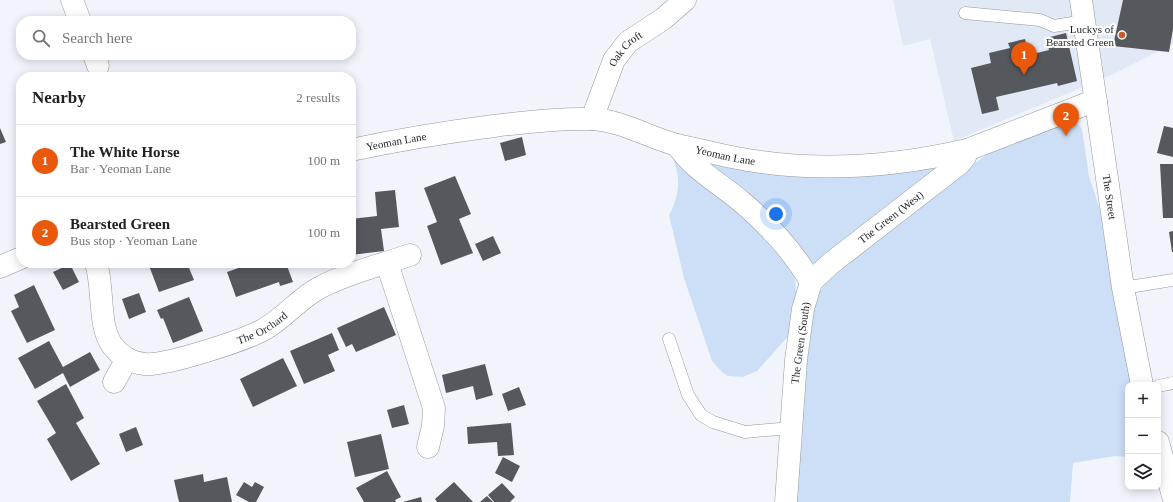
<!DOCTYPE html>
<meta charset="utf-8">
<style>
body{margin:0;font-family:"Times New Roman",serif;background:#f2f2f2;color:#202124}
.controls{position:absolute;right:12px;bottom:12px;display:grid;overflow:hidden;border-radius:8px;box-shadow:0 2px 10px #0003}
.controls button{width:36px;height:36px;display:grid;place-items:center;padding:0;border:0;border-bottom:1px solid #e0e0e0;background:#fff;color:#202124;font:20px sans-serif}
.you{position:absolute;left:776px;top:214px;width:14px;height:14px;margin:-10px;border:3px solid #fff;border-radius:50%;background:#1a73e8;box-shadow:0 0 0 6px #1a73e833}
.badge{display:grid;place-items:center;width:26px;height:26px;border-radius:50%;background:#ea580c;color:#fff;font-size:13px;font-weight:700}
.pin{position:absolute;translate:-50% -33px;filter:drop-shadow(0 1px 2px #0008)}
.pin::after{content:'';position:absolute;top:21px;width:14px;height:12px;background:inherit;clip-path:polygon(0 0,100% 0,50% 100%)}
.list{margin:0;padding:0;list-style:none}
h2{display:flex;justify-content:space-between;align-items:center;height:52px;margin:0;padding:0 16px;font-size:17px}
h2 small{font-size:13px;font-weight:400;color:#757577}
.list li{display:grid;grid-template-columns:26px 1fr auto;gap:12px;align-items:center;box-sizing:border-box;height:72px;padding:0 16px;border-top:1px solid #e0e0e0}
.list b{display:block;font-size:15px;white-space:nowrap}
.list p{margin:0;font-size:13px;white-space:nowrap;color:#757577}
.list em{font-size:13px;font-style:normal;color:#757577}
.icon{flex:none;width:22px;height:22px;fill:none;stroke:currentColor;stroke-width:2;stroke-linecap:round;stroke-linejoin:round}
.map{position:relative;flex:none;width:1173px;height:502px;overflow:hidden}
.search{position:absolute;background:#fff;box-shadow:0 2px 10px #0003;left:16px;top:16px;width:340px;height:44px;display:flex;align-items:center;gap:10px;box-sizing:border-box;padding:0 14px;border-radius:16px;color:#757577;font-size:15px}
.panel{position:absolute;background:#fff;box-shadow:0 2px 10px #0003;left:16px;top:72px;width:340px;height:196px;border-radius:16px}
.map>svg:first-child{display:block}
</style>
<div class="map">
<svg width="1173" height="502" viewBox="0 0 1173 502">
<rect width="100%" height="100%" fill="#f1f5fb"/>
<path fill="#e0e9f5" d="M893,0H1173V44L1107,77L954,141L930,39L903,46Z"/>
<path fill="#ccdff7" d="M1072,121L1080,126L1082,129L1089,176L1103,219L1133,385H1128V457L1115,456L1073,463L1070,502H795L808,325L814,301L826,282L909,213L990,152Z
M672,156L763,228L790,264L795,278L797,305L791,333L757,371L743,377L728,376L722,372L712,361L684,278L669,215C680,195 681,177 672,156Z
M705,161L944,162L816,263H811Z"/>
<path fill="#55585d" d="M1123,0H1173V29L1169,52L1113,46Z
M1066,33L1077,81L1058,86L1057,83L996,97L999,110L982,114L971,68L991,63L989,53L1010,48L1008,43L1025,39L1029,55L1049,50L1046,38Z
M1164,126L1173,128V157L1157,153Z
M0,128L6,142L0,144Z
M522,137L526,155L505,161L500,143Z
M1160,164H1173V218H1163Z
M455,176L471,214L459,219L473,253L441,265L427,226L437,222L424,188Z
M395,190L399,227L381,229L384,251L351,255V219L377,216L375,192Z
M1173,231V252H1172L1169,232Z
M493,236L501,253L483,261L475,244Z
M148,263H187L194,280L159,292Z
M243,263H286L293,282L280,286L279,282L236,297L227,272L244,266Z
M296,263H314L298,268Z
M70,264L79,282L63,290L53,272Z
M34,285L55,330L27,343L11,311L19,307L14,295Z
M139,293L146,312L129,319L122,299Z
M189,297L203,331L173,343L163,318L161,319L157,310Z
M384,307L396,335L356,352L352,344L346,347L337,328Z
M332,333L339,350L328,355L335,371L304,384L290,351Z
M49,341L63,367L90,352L100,370L70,387L63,373L35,389L18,358Z
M283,358L297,386L253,407L240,379Z
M485,364L493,395L476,400L473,386L446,393L442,375Z
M66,384L84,418L76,423L100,464L71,481L47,439L56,433L37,401Z
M519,387L526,405L508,411L502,394Z
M404,405L409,424L392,428L387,410Z
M511,423L514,455L498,456L497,442L468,444L467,427Z
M136,427L143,445L126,452L119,434Z
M381,434L389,469L355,477L347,442Z
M503,457L520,466L512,482L495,473Z
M387,471L401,497L395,500L396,502H364L356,488Z
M203,474L204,482L227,477L232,502H179L174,480Z
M244,482L252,487L255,482L264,487L256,502H249L236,495Z
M454,482L473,502H437L435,499Z
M502,483L515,497L510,502H494L488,495Z
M487,496L493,502H480Z
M421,497L422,502H403Z"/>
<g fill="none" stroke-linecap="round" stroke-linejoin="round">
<defs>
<path id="service" d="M965,13L1040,20L1054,26L1085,21
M1123,288L1173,280
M669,339L688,395L701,415L713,422L745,432L791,428
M1158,386L1173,383"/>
<g id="minor">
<path d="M72,0L80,21"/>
<path d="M94,55L98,66"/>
<path id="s1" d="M592,119L614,60L628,42L663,19L685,0"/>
<path d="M677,145C694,170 721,184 743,203C770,226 793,251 811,282L803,309L796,360L786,502"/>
<path id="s2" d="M96,263C104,288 98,326 112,345C120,356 132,363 145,364C166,366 241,341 261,331C283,320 298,299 319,288C347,273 381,265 410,255"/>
<path d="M387,263L434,408L433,426L428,447"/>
<path id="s3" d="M811,282L830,264L959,164L965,157L967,150"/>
<path d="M114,382L127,359"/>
</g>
<g id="tertiary">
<path id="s4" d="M1081,0L1123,288L1142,385"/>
<path id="s5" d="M351,150C398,140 446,132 494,126C525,122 558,118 591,119C622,120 651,139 681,146C703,150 726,157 748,160C820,172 897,166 967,150L1086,104L1096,102"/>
<path d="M0,267L21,258"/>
<path d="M1158,442L1173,496"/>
</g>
</defs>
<use href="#service" stroke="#94989d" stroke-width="13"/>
<use href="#minor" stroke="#94989d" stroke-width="23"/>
<use href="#tertiary" stroke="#94989d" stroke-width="23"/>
<use href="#service" stroke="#fff" stroke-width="12"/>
<use href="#minor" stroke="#fff" stroke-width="22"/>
<use href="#tertiary" stroke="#fff" stroke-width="22"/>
</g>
<circle fill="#c45e2f" stroke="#fff" stroke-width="1.5" cx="1122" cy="35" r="4"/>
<g text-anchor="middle" stroke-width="4" stroke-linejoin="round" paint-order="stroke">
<g font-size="11" fill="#1f2123" stroke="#fff" text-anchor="end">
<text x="1114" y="33">Luckys of<tspan x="1114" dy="13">Bearsted Green</tspan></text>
</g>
<g font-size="11" fill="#1f2123" stroke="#fff">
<text dy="4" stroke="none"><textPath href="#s1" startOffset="79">Oak Croft</textPath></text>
<text dy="4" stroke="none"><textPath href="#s5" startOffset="46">Yeoman Lane</textPath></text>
<text dy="4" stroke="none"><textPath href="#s5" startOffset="382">Yeoman Lane</textPath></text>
<text dy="4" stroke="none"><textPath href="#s4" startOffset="199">The Street</textPath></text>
<text dy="4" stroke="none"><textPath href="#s3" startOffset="103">The Green (West)</textPath></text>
<text dy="4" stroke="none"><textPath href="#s2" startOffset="247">The Orchard</textPath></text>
<text transform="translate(800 343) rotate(-82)" y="4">The Green (South)</text>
</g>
</g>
</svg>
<div class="controls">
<button>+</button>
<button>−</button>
<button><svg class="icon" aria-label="layers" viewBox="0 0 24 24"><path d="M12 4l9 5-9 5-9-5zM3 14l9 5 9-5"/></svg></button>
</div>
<div class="you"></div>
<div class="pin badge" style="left:1024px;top:75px">1</div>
<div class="pin badge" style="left:1066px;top:136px">2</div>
<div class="search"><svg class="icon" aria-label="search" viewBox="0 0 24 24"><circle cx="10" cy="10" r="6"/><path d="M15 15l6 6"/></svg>Search here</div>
<section class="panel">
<h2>Nearby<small>2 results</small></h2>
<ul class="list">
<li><span class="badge">1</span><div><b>The White Horse</b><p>Bar · Yeoman Lane</p></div><em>100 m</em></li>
<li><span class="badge">2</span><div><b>Bearsted Green</b><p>Bus stop · Yeoman Lane</p></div><em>100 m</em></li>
</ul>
</section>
</div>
